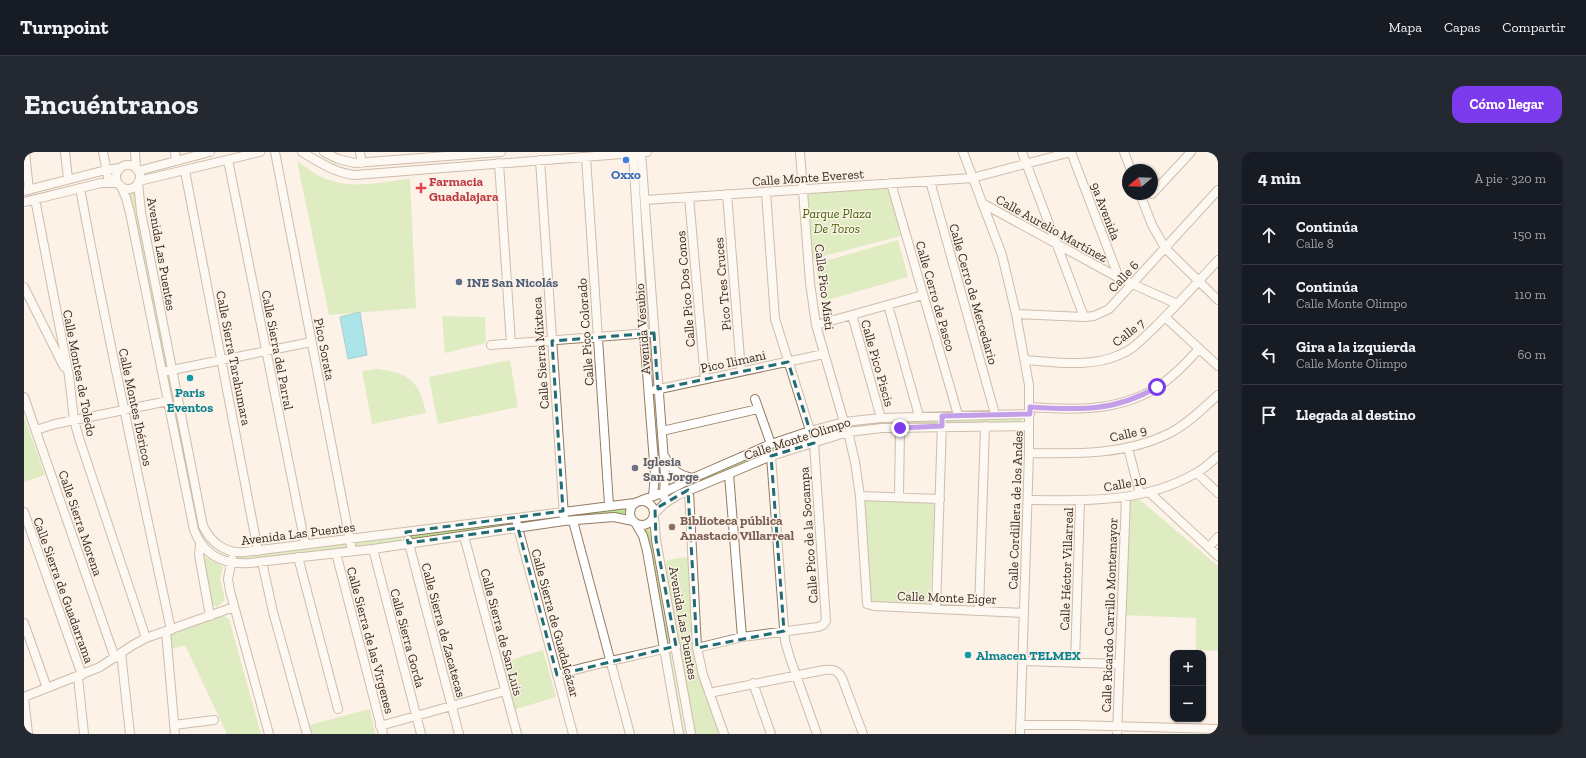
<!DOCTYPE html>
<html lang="es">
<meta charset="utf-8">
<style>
body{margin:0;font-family:"Zilla Slab",serif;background:#242831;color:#f1f3f6}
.controls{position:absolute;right:12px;bottom:12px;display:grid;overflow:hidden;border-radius:8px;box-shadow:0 1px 3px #0004}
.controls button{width:36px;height:36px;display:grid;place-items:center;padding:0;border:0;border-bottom:1px solid #363941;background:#171b24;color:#f1f3f6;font:20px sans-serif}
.compass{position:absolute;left:1098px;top:12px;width:36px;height:36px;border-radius:50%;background:#171b24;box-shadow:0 1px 3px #0004;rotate:251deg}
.stop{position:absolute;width:12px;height:12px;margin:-9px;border:3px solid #7c3aed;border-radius:50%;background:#fff}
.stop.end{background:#7c3aed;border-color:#fff;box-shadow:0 1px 4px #0008}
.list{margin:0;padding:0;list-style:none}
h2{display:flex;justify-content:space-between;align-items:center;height:52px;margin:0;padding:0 16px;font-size:17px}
h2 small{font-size:13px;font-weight:400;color:#9ea1a6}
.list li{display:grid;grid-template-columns:26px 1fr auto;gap:12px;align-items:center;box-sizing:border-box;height:60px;padding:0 16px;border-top:1px solid #363941}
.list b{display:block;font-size:15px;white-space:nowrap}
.list p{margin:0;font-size:13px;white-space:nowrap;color:#9ea1a6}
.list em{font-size:13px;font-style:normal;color:#9ea1a6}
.icon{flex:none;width:22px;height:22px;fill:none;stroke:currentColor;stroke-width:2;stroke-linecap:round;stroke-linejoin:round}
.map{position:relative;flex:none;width:1194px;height:582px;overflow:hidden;border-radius:12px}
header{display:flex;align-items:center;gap:24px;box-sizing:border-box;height:56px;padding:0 20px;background:#171b24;border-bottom:1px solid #363941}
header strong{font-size:19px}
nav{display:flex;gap:22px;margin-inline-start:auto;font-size:14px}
.intro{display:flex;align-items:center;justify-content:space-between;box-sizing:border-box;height:96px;padding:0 24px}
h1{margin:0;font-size:28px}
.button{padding:10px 18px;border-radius:12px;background:#7c3aed;color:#fff;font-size:14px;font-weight:700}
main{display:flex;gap:24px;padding:0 24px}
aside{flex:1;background:#171b24;border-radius:12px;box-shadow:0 1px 3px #0004}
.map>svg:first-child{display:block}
</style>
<header>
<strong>Turnpoint</strong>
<nav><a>Mapa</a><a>Capas</a><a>Compartir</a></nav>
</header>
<div class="intro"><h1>Encuéntranos</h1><a class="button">Cómo llegar</a></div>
<main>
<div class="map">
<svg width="1194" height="582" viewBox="0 0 1194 582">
<rect width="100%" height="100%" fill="#fdf2e7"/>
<path fill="#bae292" d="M273,9C282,15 290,22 300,26C328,38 356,30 386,27L392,156L305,163Z
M864,34L877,84L785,108L781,39Z
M102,41H111V48L143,215L139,217Z
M874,88L884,125L800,149L791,112Z
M418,164L461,165L462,191L421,201Z
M486,208L494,255L414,272L405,225Z
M353,217C385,220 396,230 402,261L348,272L338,219Z
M145,223L174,370L169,371L140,224Z
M0,265L21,323L0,330Z
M998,266L997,270L921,273L920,268Z
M912,269L913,273L837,275L666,335L665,331L744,297L836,270Z
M1104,348H1116L1194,414V499L1172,498V466L1099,463Z
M838,349L911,351L906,452H845Z
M602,356L600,364L496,373L495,368Z
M487,369L489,372L384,388V384Z
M625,377L661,582H658L618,379Z
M377,384L378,389L330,396V391Z
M322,392L323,396L210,410L211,405Z
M178,403L199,415L196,426L201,448L193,455L187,451Z
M664,405L673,519L695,582H669L641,415L643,408Z
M198,463L205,467L237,582H203L161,493L148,497L145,483Z
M519,498L532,545L489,558L477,511Z
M346,557L351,582H287L285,573Z"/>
<path fill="#48d2ea" stroke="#42a0ad" d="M336,160L343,203L324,207L316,165Z"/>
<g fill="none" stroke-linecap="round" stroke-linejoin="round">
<defs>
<path id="minor" d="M1,0L5,38
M41,0L44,27
M79,0L85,30
M111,0L112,16
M151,0L152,9
M251,0L328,399
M278,0C295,10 311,21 331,23L623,0
M300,0L314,7L330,11L477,0
M336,0L338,11
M609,0L620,182L631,323L629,344
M617,0L641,322L640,345
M776,0L786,131L792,173L820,270
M939,0L978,103L992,162L1005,233V301L996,582
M998,0L1060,165
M1047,0L1095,126
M1100,0L1107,18
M562,5L585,353
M204,8L281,392
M516,8L540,364
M475,11L487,192
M92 25a12 12 0 1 1 24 0a12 12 0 1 1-24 0Z
M114,19L186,0
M161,19L234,399
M115,29L236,0
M906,29L971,262
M114,31L117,60L179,374C187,391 202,402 221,400L611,351
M867,31L934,263
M97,34L102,46L106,61L170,378C180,404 200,413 226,411L349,397L540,369L590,365L609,369
M56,36C83,184 116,331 147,478
M0,39L82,18L96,16
M703,42L717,219
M1116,42L1128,73L1141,96L1194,148
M1128,42L1167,0
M665,45L681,227
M11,47L45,224L50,268L55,286L122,486
M621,48L948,26L1047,0
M0,50L77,31H94
M958,51L1095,126L1153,152
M0,135L40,215
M864,153L895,264
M992,162L1060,165L1070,164L1085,157L1194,38
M828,163L857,266
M1141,165L1194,214
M792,173L899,143
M467,193L625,181
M1001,208C1031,210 1066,216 1095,203C1109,198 1118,187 1129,177C1151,155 1173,131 1194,108
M143,219L287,190
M631,238L800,202
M0,245L91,506
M731,247L747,292
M1006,255C1049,258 1093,260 1132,236C1148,226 1162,211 1175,197
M12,278L31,272L144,249
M638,279L734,257
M824,280L831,310L836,344L843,452L850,454L1000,461
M1104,296L1116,342
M1005,301C1053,302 1102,303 1146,281C1164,272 1179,256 1194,243
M747,304L761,489L766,506L793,582
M641,305C647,318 655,323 669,326
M1173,321L1194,341
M705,322L718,485
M665,339L673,496L679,523L700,582
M1125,340L1194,404
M836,344L916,347
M875,344L876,276
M618,348L641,340L669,326L747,292L786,279L820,270L857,266L1006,262
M1004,348C1061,349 1121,351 1172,321C1180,317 1187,310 1194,304
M606 361a12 12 0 1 1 24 0a12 12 0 1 1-24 0Z
M0,360L58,523
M631,361L640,352L654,343L726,313L747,304L824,280L858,276L1005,274
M630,365L632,388L667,582
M549,369L606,582
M493,372L549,582
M612,372L619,384L623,399L655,582
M440,384L493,582
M384,388L435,582
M176,392L175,403L186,464
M1185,395L1194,385
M349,397L397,582
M312,401L359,582
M274,405L314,557
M208,407L204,427L206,439L245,582
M238,410L249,460L283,582
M912,456L918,271
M955,458L961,274
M0,471L23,536
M142,479L151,582
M673,496L718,485L794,475L799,473L802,469L790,291L751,167L742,40
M97,501L106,582
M998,509L1095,512
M1051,511L1056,349
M533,523C572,511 612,504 652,494
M54,525L60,582
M729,531L747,582
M685,541L800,518C809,517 814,518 818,526L839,582
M0,545L76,515L109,493L122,486L210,455
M0,545L4,582
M150,573L190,568
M996,573H1049L1194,577
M356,574L481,539
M1093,582L1102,345"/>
</defs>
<use href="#minor" stroke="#947c62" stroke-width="10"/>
<use href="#minor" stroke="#fff" stroke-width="8"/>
</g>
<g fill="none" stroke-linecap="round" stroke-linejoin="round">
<path stroke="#7c3aed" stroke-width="5" d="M876,276L918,274V264L1006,262V255C1054,258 1091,260 1133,235"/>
</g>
<path d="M0 0H1194V582H0ZM630,181L634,237L764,210L790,291L747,304L760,479L673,496L664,338L631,357L632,388L652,494L533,523L494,376L384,391L382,380L539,359L528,189Z" fill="#fdf2e7" fill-opacity=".55" fill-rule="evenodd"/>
<path fill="none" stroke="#226c75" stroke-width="3" stroke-dasharray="8 5" stroke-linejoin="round" d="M630,181L634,237L764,210L790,291L747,304L760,479L673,496L664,338L631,357L632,388L652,494L533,523L494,376L384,391L382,380L539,359L528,189Z"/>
<circle fill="#3f7fe0" stroke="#fdf2e7" stroke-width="1.5" cx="602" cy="8" r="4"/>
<path fill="#e0444e" stroke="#fdf2e7" stroke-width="1.5" d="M395 30h4v4h4v4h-4v4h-4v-4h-4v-4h4z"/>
<circle fill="#5c6f8a" stroke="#fdf2e7" stroke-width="1.5" cx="435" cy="130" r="4"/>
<g fill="#0f9aa8" stroke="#fdf2e7" stroke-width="1.5">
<circle cx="166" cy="226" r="4"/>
<circle cx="944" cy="503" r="4"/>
</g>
<circle fill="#6b7280" stroke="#fdf2e7" stroke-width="1.5" cx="611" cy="316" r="4"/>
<circle fill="#8d6e63" stroke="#fdf2e7" stroke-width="1.5" cx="648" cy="375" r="4"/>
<g text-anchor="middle" stroke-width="3" stroke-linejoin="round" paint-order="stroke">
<g font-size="13" font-weight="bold" fill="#366cbe" stroke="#fdf2e7">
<text x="602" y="27">Oxxo</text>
</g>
<g font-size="13" fill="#352b20" stroke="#fdf2e7">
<text transform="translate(784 25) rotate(-4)" y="5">Calle Monte Everest</text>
<text transform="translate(1082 59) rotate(69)" y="5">9a Avenida</text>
<text transform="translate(1028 76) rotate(29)" y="5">Calle Aurelio Martínez</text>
<text transform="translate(138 102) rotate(80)" y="5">Avenida Las Puentes</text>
<text transform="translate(1099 124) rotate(-47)" y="5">Calle 6</text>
<text transform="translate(698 132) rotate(-95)" y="5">Pico Tres Cruces</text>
<text transform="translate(801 135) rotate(83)" y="5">Calle Pico Misti</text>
<text transform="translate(661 137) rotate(-95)" y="5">Calle Pico Dos Conos</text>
<text transform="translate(950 142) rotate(74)" y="5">Calle Cerro de Mercedario</text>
<text transform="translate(912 144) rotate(74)" y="5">Calle Cerro de Pasco</text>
<text transform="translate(618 177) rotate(-94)" y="5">Avenida Vesubio</text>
<text transform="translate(561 180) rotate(-94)" y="5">Calle Pico Colorado</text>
<text transform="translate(1104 180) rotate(-38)" y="5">Calle 7</text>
<text transform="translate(301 197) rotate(79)" y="5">Pico Sorata</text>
<text transform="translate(254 198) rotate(79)" y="5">Calle Sierra del Parral</text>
<text transform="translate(516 201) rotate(-94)" y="5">Calle Sierra Mixteca</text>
<text transform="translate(210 206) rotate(79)" y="5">Calle Sierra Tarahumara</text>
<text transform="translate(709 209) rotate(-12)" y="5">Pico Ilimani</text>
<text transform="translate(854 211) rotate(74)" y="5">Calle Pico Piscis</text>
<text transform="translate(56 221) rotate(79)" y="5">Calle Montes de Toledo</text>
<text transform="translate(112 255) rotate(78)" y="5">Calle Montes Ibéricos</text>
<text transform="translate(1104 281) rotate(-13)" y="5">Calle 9</text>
<text transform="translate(773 286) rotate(-18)" y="5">Calle Monte Olimpo</text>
<text transform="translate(1101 331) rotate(-10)" y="5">Calle 10</text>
<text transform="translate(991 358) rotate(-88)" y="5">Calle Cordillera de los Andes</text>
<text transform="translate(57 371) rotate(71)" y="5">Calle Sierra Morena</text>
<text transform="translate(274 381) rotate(-7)" y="5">Avenida Las Puentes</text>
<text transform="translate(784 383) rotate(-94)" y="5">Calle Pico de la Socampa</text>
<text transform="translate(1042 417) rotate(-88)" y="5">Calle Héctor Villarreal</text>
<text transform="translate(40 438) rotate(70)" y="5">Calle Sierra de Guadarrama</text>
<text transform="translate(923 445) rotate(2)" y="5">Calle Monte Eiger</text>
<text transform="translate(1085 463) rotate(-88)" y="5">Calle Ricardo Carrillo Montemayor</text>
<text transform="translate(532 471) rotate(75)" y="5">Calle Sierra de Guadalcázar</text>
<text transform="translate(660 471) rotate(80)" y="5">Avenida Las Puentes</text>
<text transform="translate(420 478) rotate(75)" y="5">Calle Sierra de Zacatecas</text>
<text transform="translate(478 480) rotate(75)" y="5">Calle Sierra de San Luis</text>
<text transform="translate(384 486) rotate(75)" y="5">Calle Sierra Gorda</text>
<text transform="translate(347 488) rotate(75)" y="5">Calle Sierra de las Vírgenes</text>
</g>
<g font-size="13" font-weight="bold" fill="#be3a42" stroke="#fdf2e7" text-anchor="start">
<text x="405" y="34">Farmacia<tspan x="405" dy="15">Guadalajara</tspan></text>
</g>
<g font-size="13" font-style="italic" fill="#406305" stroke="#fdf2e7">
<text x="813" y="66">Parque Plaza<tspan x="813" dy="15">De Toros</tspan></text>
</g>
<g font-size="13" font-weight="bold" fill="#4e5e75" stroke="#fdf2e7" text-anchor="start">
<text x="443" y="135">INE San Nicolás</text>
</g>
<g font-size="13" font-weight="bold" fill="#0d838f" stroke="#fdf2e7">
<text x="166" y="245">Paris<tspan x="166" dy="15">Eventos</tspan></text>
<text x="952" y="508" text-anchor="start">Almacen TELMEX</text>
</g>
<g font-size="13" font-weight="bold" fill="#5b616d" stroke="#fdf2e7" text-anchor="start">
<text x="619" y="314">Iglesia<tspan x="619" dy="15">San Jorge</tspan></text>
</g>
<g font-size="13" font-weight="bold" fill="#785e54" stroke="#fdf2e7" text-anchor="start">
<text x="656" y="373">Biblioteca pública<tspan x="656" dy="15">Anastacio Villarreal</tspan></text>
</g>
</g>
</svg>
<div class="controls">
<button>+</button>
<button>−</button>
</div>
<svg class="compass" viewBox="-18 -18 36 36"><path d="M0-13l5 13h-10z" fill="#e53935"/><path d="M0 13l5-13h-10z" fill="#9ea1a6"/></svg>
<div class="stop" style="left:1133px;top:235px"></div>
<div class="stop end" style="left:876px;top:276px"></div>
</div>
<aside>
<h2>4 min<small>A pie · 320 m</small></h2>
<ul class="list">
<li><svg class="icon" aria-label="ahead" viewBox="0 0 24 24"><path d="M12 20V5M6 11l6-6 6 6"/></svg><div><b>Continúa</b><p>Calle 8</p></div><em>150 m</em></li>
<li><svg class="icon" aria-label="ahead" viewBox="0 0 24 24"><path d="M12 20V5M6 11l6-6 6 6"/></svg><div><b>Continúa</b><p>Calle Monte Olimpo</p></div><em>110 m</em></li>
<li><svg class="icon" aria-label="left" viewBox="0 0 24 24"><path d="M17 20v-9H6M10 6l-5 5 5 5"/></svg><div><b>Gira a la izquierda</b><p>Calle Monte Olimpo</p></div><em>60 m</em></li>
<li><svg class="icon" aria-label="arrive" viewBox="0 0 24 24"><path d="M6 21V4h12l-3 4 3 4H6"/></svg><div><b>Llegada al destino</b></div></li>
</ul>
</aside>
</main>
